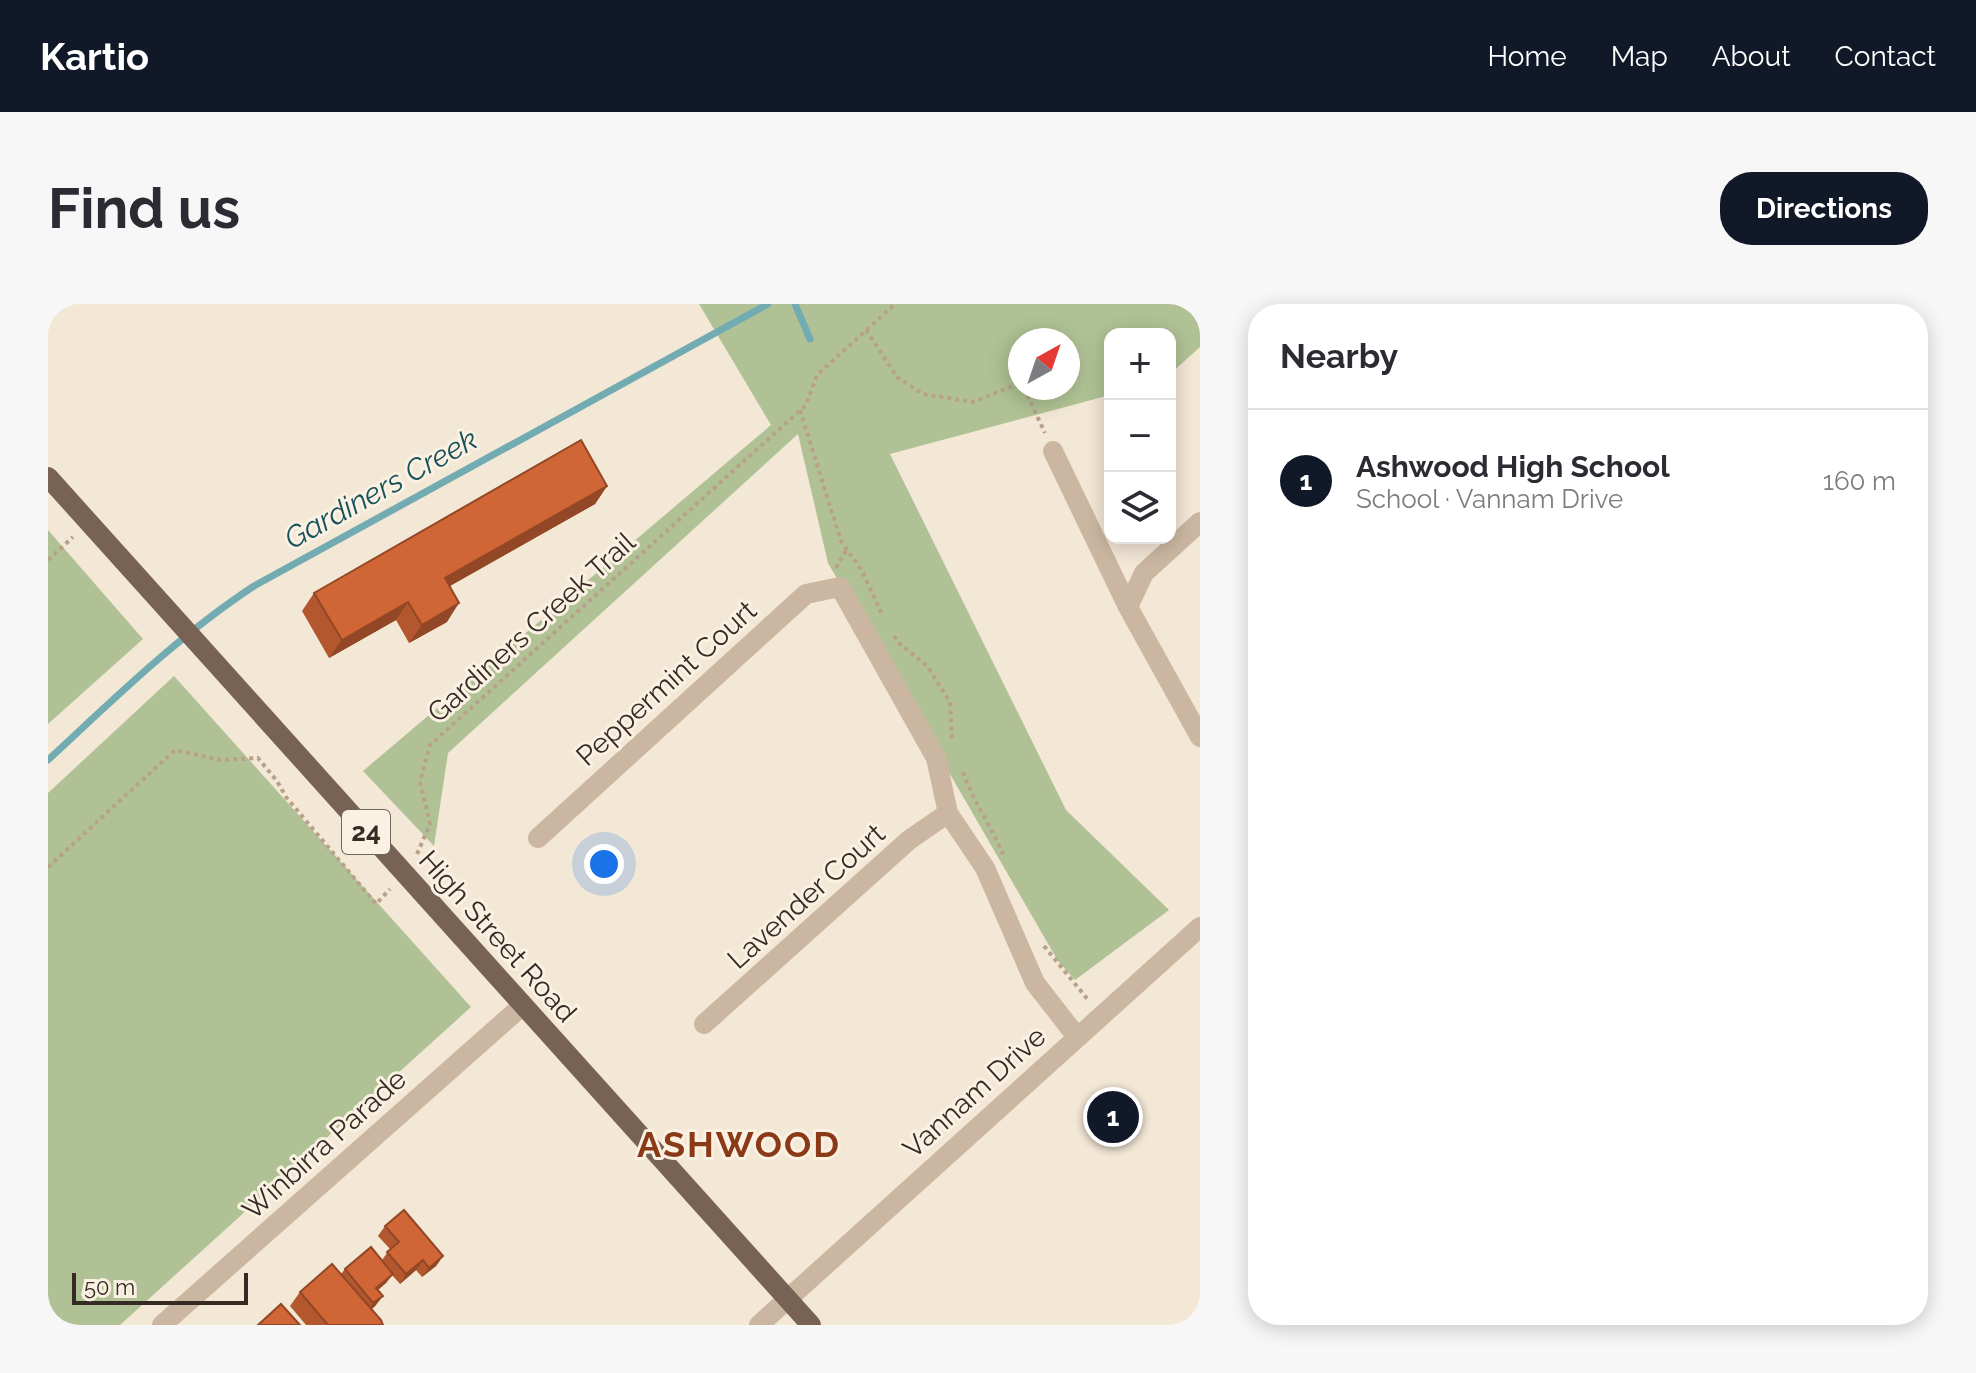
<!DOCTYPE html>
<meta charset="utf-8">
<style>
body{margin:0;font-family:Raleway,sans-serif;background:#f7f7f7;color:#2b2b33}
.controls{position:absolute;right:24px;top:24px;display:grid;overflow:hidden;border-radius:16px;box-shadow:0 4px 20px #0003}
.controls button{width:72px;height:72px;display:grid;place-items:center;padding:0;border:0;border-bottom:2px solid #e1e1e2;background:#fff;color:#2b2b33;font:40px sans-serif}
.compass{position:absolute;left:960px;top:24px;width:72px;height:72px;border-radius:50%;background:#fff;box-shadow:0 4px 20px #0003;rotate:40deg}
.scale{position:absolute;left:24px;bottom:20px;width:176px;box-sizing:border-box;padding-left:8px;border:4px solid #352b24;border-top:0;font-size:22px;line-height:28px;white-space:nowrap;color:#352b24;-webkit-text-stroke:6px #faf1e2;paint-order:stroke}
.you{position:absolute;left:556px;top:560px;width:28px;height:28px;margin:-20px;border:6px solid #fff;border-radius:50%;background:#1a73e8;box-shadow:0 0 0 12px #1a73e833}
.badge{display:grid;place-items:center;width:52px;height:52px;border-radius:50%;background:#111827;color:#fff;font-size:26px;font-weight:700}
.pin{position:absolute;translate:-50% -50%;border:4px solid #fff;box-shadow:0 2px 8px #0006}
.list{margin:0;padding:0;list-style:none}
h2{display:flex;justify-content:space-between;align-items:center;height:104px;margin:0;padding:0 32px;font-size:34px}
h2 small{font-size:26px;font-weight:400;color:#7c7c81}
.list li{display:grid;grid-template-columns:52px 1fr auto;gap:24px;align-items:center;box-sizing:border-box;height:144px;padding:0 32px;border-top:2px solid #e1e1e2}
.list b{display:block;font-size:30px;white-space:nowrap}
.list p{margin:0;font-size:26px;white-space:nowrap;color:#7c7c81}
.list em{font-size:26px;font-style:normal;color:#7c7c81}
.icon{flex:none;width:44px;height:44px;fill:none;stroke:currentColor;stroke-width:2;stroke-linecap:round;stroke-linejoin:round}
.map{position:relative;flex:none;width:1152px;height:1021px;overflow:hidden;border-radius:32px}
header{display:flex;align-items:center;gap:48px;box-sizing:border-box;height:112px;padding:0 40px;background:#111827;color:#fff}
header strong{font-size:38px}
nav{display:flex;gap:44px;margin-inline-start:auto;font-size:28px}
.intro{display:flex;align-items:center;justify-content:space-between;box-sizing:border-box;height:192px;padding:0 48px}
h1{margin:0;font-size:56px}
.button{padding:20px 36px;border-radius:32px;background:#111827;color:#fff;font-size:28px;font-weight:700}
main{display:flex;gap:48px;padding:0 48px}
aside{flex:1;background:#fff;border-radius:32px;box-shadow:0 4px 20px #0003}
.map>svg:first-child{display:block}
</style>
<header>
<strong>Kartio</strong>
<nav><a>Home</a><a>Map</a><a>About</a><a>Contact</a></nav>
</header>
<div class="intro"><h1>Find us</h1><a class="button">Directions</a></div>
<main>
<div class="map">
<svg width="1152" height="1021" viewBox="0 0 1152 1021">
<rect width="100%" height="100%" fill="#f3e7d6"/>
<path fill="#b0c295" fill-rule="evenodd" d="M651,0H1152V43L1122,70V30H1062V91L842,150L1018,506L1121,606L1027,676L1010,657L780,259L750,130L400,449L386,542L315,467L723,121ZM972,36H1020V84H972Z
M0,226L95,335L0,420Z
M126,372L423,703L72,1021H0V489Z"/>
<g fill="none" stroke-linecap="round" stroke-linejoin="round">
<path stroke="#73abb2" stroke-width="7" d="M747,0L762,35
M0,456C66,395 130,332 206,282L720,0"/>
<path stroke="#b7a18b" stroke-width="4" stroke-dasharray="4 4" stroke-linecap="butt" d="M818,26L849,73L875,90L925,98L972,79
M976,84L997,129
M752,106L793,237L814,267L834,310
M0,256L25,233
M788,264L799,245
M846,332L852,340L879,362L902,398L904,437
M915,468C925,497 943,522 955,550
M369,550L382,520L372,478L382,441L758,101L769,71L847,0
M0,563L127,446L172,456L210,454L229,477L238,493L328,600L342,585
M996,642L1041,697"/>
<path stroke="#cbb7a1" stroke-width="20" d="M0,1L2,0
M1005,147L1080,303L1152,433
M1080,303L1096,269L1152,218
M490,534L758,290L792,283L888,454L900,509L937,564L987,679L1029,733
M656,720L861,536L900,509
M711,1021L1152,623"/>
<path stroke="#cbb7a1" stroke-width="20" d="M114,1021L475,701"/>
<path stroke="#786254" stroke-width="20" d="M0,173L763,1021"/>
</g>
<path fill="#b3572e" d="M559,182L547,200L402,282L399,318L361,339L348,316L281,354L254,307L266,289Z
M337,922L395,952L388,962L374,973L368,966L352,980L344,971L338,979L330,986L328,1001L324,1005L335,1021H258L242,1002L252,988L293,970L297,965L334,956L342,945L330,932Z"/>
<path fill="#924726" d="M559,182L547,200L384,292L397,274Z
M360,298L348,316L281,354L294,336Z
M411,299L399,318L361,339L374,321Z
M395,952L388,962L374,973L381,964Z
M375,956L368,966L352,980L358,970Z
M345,970L338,979L321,993L328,984Z
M335,992L328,1001L319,1009L325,999Z"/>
<path fill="#d06536" stroke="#924726" stroke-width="2" d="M533,136L559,182L397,274L411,299L374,321L360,298L294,336L266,289Z
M356,906L395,952L381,964L375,956L358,970L339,948L351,938L337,922Z
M323,943L345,970L328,984L335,992L325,999L297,965Z
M284,960L333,1016L335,1021H280L252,988Z
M233,1000L252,1021H210Z"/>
<g text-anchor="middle" stroke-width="6" stroke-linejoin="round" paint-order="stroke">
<rect fill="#faf1e2" stroke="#70665d" stroke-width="2" x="294" y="506" width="48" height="44" rx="6"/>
<g font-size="26" font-weight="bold" fill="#352b24">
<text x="318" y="537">24</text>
</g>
<g font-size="28" fill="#352b24" stroke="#faf1e2">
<text transform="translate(483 323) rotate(-42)" y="10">Gardiners Creek Trail</text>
<text transform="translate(618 379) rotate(-42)" y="10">Peppermint Court</text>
<text transform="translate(758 592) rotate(-42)" y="10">Lavender Court</text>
<text transform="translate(450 632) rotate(48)" y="10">High Street Road</text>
<text transform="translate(926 788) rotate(-42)" y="10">Vannam Drive</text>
<text transform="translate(276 840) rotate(-42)" y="10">Winbirra Parade</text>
</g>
<g font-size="30" font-style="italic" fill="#175159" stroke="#faf1e2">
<text transform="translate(333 185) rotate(-29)" y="10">Gardiners Creek</text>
</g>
<g font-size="36" font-weight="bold" letter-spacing="2" fill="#8a3a17" stroke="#faf1e2">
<text x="691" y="853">ASHWOOD</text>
</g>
</g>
</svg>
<div class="controls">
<button>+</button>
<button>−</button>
<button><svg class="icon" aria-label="layers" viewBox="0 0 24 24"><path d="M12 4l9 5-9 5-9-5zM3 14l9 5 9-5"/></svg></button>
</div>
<svg class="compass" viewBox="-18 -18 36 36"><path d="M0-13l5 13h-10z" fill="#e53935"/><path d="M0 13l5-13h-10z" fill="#7c7c81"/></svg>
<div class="scale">50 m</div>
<div class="you"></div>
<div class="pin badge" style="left:1065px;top:813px">1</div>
</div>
<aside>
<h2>Nearby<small></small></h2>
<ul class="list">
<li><span class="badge">1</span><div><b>Ashwood High School</b><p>School · Vannam Drive</p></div><em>160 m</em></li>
</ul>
</aside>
</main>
